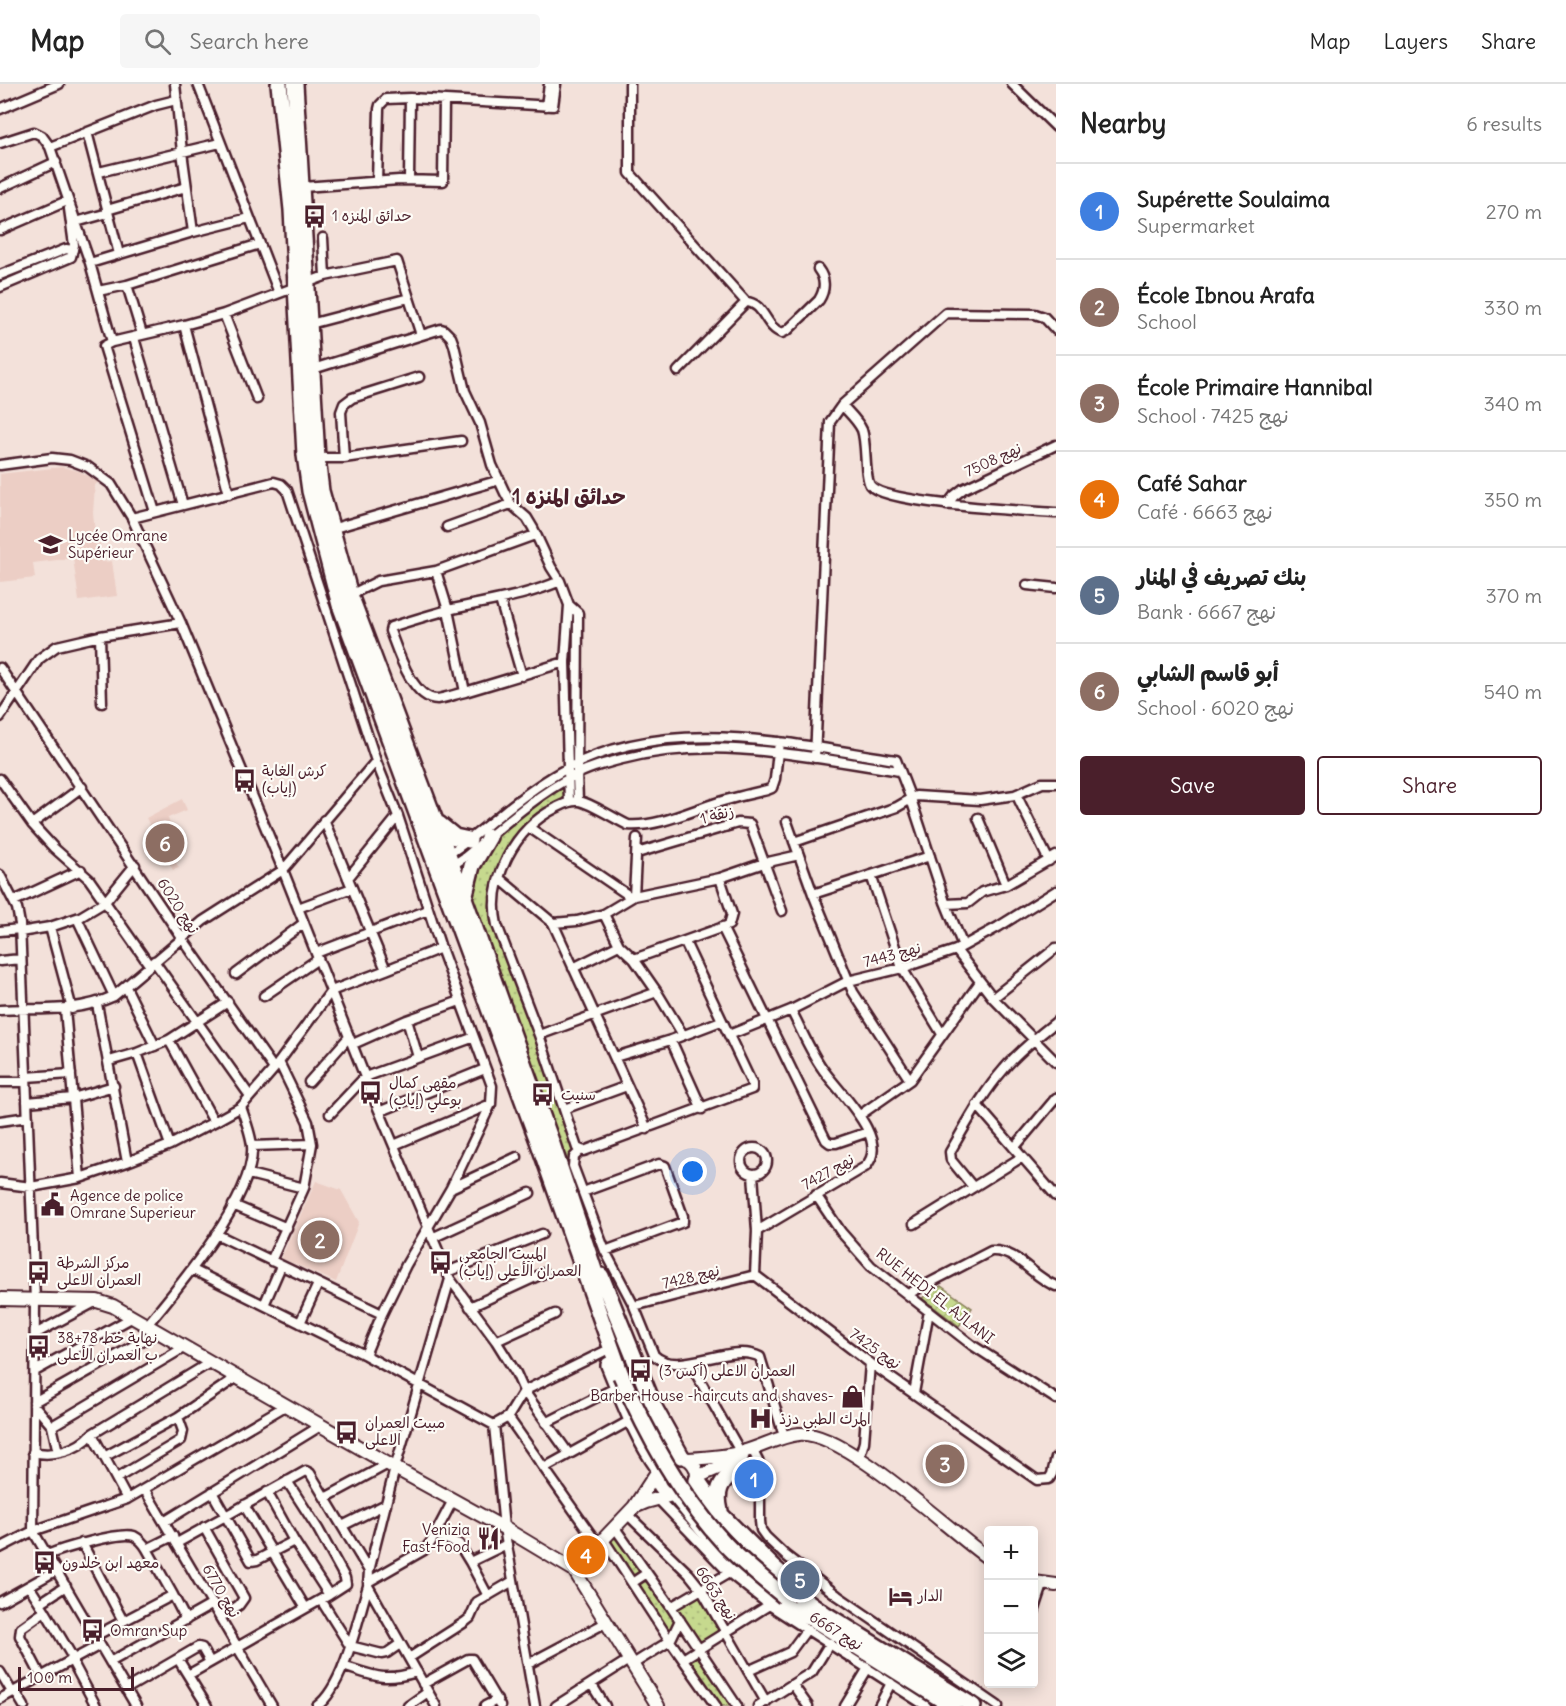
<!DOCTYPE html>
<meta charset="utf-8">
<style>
body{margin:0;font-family:Delius,"Playpen Sans Arabic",sans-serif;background:#f6f6f6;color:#222}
.controls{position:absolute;right:18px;bottom:18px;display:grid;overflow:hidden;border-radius:6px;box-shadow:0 3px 15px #0003}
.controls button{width:54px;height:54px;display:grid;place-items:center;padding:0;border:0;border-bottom:2px solid #e0e0e0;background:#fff;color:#222;font:30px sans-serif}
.scale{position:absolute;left:18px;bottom:15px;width:116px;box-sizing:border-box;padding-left:6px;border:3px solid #4a1f2b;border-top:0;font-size:16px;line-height:21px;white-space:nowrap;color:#4a1f2b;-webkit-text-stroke:4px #fdfcf7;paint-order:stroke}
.you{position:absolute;left:693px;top:1088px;width:21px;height:21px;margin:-15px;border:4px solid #fff;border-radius:50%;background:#1a73e8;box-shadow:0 0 0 9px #1a73e833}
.badge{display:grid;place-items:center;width:39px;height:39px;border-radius:50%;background:#4a1f2b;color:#fff;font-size:20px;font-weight:700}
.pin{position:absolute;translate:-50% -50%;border:3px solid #fff;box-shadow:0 2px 6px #0006}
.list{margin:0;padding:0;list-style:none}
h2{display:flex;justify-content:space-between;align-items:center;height:78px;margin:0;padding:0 24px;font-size:26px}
h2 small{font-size:20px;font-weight:400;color:#767676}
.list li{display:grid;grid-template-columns:39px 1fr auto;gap:18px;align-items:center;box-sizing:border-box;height:96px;padding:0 24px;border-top:2px solid #e0e0e0}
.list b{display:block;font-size:22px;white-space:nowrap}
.list p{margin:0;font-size:20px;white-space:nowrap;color:#767676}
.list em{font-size:20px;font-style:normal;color:#767676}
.actions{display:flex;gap:12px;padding:18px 24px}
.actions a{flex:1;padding:14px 0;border:2px solid #4a1f2b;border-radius:6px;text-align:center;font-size:21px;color:#4a1f2b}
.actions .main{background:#4a1f2b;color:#fff}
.icon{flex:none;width:33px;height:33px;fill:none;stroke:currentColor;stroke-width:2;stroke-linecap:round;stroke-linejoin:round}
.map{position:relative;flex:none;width:1056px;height:1622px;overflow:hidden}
header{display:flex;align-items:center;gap:36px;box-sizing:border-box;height:84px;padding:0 30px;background:#fff;border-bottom:2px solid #e0e0e0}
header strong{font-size:28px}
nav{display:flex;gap:33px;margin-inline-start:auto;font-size:21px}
.search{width:420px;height:54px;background:#f6f6f6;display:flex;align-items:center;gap:15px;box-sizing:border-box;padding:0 21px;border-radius:6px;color:#767676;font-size:22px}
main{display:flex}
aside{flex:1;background:#fff}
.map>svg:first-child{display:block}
</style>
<header>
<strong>Map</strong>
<div class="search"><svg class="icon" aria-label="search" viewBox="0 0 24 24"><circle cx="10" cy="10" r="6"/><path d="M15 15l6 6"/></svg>Search here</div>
<nav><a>Map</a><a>Layers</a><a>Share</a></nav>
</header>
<main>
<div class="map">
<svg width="1056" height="1622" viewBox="0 0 1056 1622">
<defs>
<pattern id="grass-dots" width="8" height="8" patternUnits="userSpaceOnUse" patternTransform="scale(1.5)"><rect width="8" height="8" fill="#c6d98e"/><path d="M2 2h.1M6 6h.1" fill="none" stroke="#acba7b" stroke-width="1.8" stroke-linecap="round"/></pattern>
<pattern id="garden-furrows" width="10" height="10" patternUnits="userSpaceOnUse" patternTransform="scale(1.5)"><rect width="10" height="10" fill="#c6d98e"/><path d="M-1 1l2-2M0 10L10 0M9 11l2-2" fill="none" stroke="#acba7b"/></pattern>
</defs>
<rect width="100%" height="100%" fill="#f3e1da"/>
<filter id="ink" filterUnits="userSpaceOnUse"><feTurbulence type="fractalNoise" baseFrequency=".0167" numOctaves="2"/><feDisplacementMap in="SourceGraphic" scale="12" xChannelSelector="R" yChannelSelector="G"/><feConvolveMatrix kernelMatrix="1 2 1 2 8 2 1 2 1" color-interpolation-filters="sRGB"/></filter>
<g filter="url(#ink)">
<path fill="#eccec5" d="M62,383L79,387L99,398L95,401L93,429L95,448H98L102,478L112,477L117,512L79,517L73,474L33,479L35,494L0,498V390Z
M182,715L187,726L168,734L170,740L165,743L180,775L176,778L179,784L173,786L146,734Z
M316,1097L341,1106L359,1138L336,1198L281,1174Z"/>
<path fill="url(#grass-dots)" stroke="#887c5c" stroke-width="1.5" d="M565,697L566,714L545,726L508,766L500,780L495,793L492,831L578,1076L566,1080L468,814L471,795L492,754Z
M616,1450L644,1488L633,1495L608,1459Z
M647,1492L675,1535L669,1550L636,1499Z
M699,1509L720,1546L700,1559L676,1523Z
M698,1567L735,1622H721L688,1575Z"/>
<path fill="url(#garden-furrows)" stroke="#887c5c" stroke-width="1.5" d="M941,1202L972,1224L959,1242L922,1214Z"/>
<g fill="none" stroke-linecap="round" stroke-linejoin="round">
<defs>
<path id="street" d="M175,0L182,68L193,148
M198,0L279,209
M630,0V89L746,218C765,219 764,243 782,249L788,246L819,216C826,205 825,194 818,185
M1012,0L1056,43
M546,22L549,0
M0,25L59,0
M87,48L119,170
M0,59L34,48L42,52L50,63L90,179L112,258
M50,63L156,21L176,16
M99,88L220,59
M409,95L410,14
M377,98L379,25L380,21L386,15L410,14L553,22L556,0
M303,103L399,96L443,97L444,16
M0,104L56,78
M107,126L186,103
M76,138L108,129
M0,146L67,117
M323,154L325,192
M90,179L193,148L249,134
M0,191L66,165L73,166
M127,201L142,250
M0,203L71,173L74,161L69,125
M98,207L127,201L260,160
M224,230L257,315
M310,240L409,214
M184,241L229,410
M134,254L183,421
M313,285L441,245L444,246L451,253L454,261L465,307L480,339L492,381L505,409L511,420L527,434L533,444L551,483L560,497L569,521L578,529L577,690L578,716
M678,287L746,218
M842,321C849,329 858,337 862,346C867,360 864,391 870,401C883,420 1028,427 1056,429
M317,374H344L461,357
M344,374L341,328L344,320L352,314L419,293
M0,381L52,374L70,376L88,383L111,400L132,434L181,539L283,786L365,993L450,1195L496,1257L516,1289L524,1307L508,1333
M947,421L954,412L963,405L1056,361
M155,428L104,262L112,258L184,241L224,230L325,192L397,177L421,251
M132,434L274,398L281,400L287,406L376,677L398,732L441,864L492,1002L491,1020L451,1104L406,1181L382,1230L365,1271
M447,443L511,420
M331,445L500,396
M436,487L448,526L465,608L565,578
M1027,501L1056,504
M350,511L378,497L436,487L535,451
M500,516L522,592
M569,521L565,578L569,718
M100,552L102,619
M0,584L182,854L274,985
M465,608C456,610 446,614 437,615C412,615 397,565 390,547L391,543C410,537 429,531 448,526C486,517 524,513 560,497
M0,633L39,575L57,562L100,552L181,539
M815,674L830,338L842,321L946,229L1035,230L1044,233L1056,246
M0,695L32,740L54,764L89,795L150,882
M1019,716L1049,777
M978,734L1006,801
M324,736L386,886L441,864
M787,738L813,810L853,908L910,996
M32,740L82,703
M530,744L631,813
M794,758L897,723L916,712L980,716L1015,711L1042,699H1056
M637,769L738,739L750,740L782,827
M445,772C463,762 480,747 496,734C518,716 541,698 566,685C666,630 791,660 896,676L911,715L945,818L963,862
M450,783L465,773C500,744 534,712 575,691C590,683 606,679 622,675C716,651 806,673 899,687
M0,791L17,824L20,840L35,1216L33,1447L136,1622
M871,791L902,884L942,950
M348,794L398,732
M499,794L553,839L647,1045
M813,810L930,772
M634,812L637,754
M14,817L81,786
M946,820L968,819L982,808L1006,801L1056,772
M298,824L352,804
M604,830L619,861L634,875L657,908L683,951
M77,834L114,912
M553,839L577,837L604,830L634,812L720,794L764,779L799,771
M50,843L80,833L105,818L135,781
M722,843L826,1056L830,1059H836L868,1048
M0,847L20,845
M20,848L50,843L72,925
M685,858L752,1000V1005L584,1067L577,1064L539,951L497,841C487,796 515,744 556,724C562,721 570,716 578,717C587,717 617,736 628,741C657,743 688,728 716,719C732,714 750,710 767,706L772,704L775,695L779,658
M956,866L993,914L1056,978
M316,869L428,826
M634,875L729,841L732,830L720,794
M0,877L21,875
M154,877L250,1012
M573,884L619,861
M236,890L304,839
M126,903L155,962
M264,912L318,875
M993,914L1056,864
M97,920L127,1078
M65,925L80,1094
M0,926C39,924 77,929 114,912L203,837L283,786L376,677
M407,936L418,973
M539,951L657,908
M729,951L791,926L848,897L902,884L956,866L998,843L1056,807
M169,956L214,1038
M671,956L702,1025
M353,960L407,936L460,917
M137,969L170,1061
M615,973L671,956L721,937
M109,977L137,969L169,956L228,918
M26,993L71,990
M0,998H26
M309,998L349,953
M27,1018L73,1014L114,1002
M977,1021L1056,1112
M564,1025L627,1002
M381,1027L485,985
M330,1030L365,993L472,954
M860,1031L910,996L980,898
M0,1037L28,1033
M394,1061L491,1020
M252,1062L312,1060
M1014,1064L1056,1014
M741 1077a13 13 0 1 1 26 0a13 13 0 1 1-26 0Z
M580,1067L574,1073L573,1082L605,1167L634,1222L654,1271C678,1295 730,1257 760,1273L784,1352
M249,1090L304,1104
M753,1090L757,1147L755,1191L870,1279L1037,1396L1049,1395L1052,1390L1056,1374
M0,1099L31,1103L80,1094L127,1078L170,1061L214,1038L241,1023L274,985L331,907L386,886
M973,1103L951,1076L950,1068C967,1039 982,1010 1004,985C1019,967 1038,952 1056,938
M451,1104L517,1073
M583,1108L659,1080L665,1082L683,1132V1138L605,1167
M816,1111L841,1148L871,1182L972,1261L1056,1315
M233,1121L287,1144
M914,1140L1022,1073
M757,1147L865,1083C893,1056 836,1006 822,984C810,967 801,945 791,926
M216,1150L382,1230
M432,1154L530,1109
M271,1177L304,1104L312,1060L308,1038L279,978
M193,1186L365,1271L494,1341L508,1333L599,1462
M447,1188L542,1150
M908,1210L991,1167C1017,1165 1033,1194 1056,1202
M264,1221L281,1182
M634,1222L755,1191
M470,1223L544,1189
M300,1239L318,1200
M147,1241C178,1204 256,1111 252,1062C251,1050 245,1035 241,1023
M35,1250L95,1218
M496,1257L555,1230
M690,1279L741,1369
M35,1287L133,1233
M914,1309L929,1227
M34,1318L158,1248
M34,1321L52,1342L58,1368
M546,1339L617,1303
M494,1341L504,1444L535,1622
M52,1342L185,1263
M92,1350L127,1415
M752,1365L760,1381V1437L761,1446L766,1453L785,1471L838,1512L998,1622
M33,1368C53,1373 78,1366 92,1350L211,1278
M569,1370L524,1307L603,1268
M104,1373L178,1333L237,1293
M859,1375L864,1358L870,1279
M544,1384L631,1336
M117,1394L181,1356L183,1347L178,1333
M145,1406L272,1622
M212,1408L251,1477L257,1476L294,1457
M267,1408L294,1457L329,1511
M325,1414L388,1380
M658,1415L729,1489L769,1521L926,1622
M244,1421L305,1523
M627,1430L689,1490L701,1505L766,1618
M164,1438L322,1341
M342,1442L386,1420
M204,1443L244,1514L239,1521L221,1533
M615,1444L671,1523L737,1622
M435,1451L459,1460L470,1478L507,1460
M604,1456L670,1557L716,1622
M82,1459L123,1537
M177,1459L306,1387L310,1389L369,1487
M0,1464L33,1447L127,1415L287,1321
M147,1465L173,1511
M47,1471C62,1465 121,1447 134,1452C140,1455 144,1460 147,1465L173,1452
M470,1478L488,1512
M368,1498L424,1466L431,1458L453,1416
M632,1499L647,1489
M29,1502L45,1527L21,1544L20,1552L41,1592
M321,1516L350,1562L382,1570L387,1569L400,1560
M0,1518L57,1486
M40,1519L66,1502
M671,1523L729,1489
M45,1527L73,1574
M1034,1528L1043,1501
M95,1552L173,1511L186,1536
M409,1574L465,1538L470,1534L477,1518L513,1497
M71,1575L96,1622
M178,1575L207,1622
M683,1575L769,1521
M110,1578L213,1520
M528,1580L607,1538
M633,1580L670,1557L680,1536
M343,1582C375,1592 383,1598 417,1588
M748,1587L790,1568L807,1545
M0,1588L12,1608
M188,1591L329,1511L346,1500L345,1494L318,1445L287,1397
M423,1600L468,1575H472L500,1622
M592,1601L605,1622
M793,1601L808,1622
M126,1605L198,1563L202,1564L210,1578
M15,1607L24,1622
M0,1615L100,1561
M317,1622C344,1603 358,1534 368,1502
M408,1622L428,1608
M436,1622L368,1502L369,1487L395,1384L450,1195
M485,1622L497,1616
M556,1622L630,1575
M758,1622L812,1588L830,1559
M845,1622L868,1584
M879,1622L891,1599"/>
<path id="secondary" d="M0,1215L97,1217L113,1222L395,1384L504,1444L574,1486L658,1622
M657 1392a20 20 0 1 1 40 0a20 20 0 1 1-40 0Z
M687,1375C705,1374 725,1373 742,1368C762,1363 779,1352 799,1350C844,1346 948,1446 988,1474
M697,1393L725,1381L740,1370
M634,1423L646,1418L672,1411
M574,1486L634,1423L657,1388
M1034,1498L1056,1501"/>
<path id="highway" d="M279,0L292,126L305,371L310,407L340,521L538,1057L621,1291
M295,0L317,374L321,407L350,511L464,814L551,1057L600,1204
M439,740L455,753L469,756
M464,814L472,782L489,753
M601,1192L655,1325L681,1372
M609,1281C624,1317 636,1352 659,1384
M697,1396L722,1432L774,1484L794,1501
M676,1412L728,1476L784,1521L804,1532
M720,1427C711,1391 739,1394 741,1369
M782,1499L825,1530L973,1622
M798,1523L818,1538L952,1622"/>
</defs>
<use href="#street" stroke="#4a1f2b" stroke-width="13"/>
<use href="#secondary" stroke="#4a1f2b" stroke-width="16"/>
<use href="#highway" stroke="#4a1f2b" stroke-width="20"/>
<use href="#street" stroke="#fdfcf7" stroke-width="8"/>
<use href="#secondary" stroke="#fdfcf7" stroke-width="12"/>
<use href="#highway" stroke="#fdfcf7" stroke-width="15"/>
<defs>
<path id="highway-bridge" d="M621,1291C648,1352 679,1410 725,1460C743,1479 763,1495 784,1512"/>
</defs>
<use href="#highway-bridge" stroke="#4a1f2b" stroke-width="20" stroke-linecap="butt"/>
<use href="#highway-bridge" stroke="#fdfcf7" stroke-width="15"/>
</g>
</g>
<defs>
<symbol id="bus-bare" viewBox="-9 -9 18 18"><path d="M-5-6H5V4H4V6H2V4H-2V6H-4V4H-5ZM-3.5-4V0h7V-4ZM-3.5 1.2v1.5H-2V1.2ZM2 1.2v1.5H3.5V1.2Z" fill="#4a1f2b" stroke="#fdfcf7" stroke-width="2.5" paint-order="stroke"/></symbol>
<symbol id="school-bare" viewBox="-9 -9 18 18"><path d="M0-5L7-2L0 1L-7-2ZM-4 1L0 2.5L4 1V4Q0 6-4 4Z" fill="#4a1f2b" stroke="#fdfcf7" stroke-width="2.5" paint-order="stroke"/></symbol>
<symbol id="civic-bare" viewBox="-9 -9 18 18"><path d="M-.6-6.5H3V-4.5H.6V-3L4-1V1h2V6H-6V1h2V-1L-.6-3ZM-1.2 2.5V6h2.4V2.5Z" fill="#4a1f2b" stroke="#fdfcf7" stroke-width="2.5" paint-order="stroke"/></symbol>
<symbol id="shop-bare" viewBox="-9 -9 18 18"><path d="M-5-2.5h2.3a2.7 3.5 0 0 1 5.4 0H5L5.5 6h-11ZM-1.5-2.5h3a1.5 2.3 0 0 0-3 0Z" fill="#4a1f2b" stroke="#fdfcf7" stroke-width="2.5" paint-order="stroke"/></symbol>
<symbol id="hospital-bare" viewBox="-9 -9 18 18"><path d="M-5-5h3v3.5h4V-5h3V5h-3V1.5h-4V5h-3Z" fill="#4a1f2b" stroke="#fdfcf7" stroke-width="2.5" paint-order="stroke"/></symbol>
<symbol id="restaurant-bare" viewBox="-9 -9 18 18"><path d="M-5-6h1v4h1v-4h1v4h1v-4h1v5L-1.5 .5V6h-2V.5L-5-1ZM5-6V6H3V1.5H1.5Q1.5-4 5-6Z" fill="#4a1f2b" stroke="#fdfcf7" stroke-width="2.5" paint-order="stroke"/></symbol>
<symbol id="hotel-bare" viewBox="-9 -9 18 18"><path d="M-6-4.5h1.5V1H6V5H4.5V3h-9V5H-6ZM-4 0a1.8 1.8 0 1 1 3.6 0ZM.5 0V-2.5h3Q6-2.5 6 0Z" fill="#4a1f2b" stroke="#fdfcf7" stroke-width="2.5" paint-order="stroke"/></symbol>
</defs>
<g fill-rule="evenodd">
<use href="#bus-bare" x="298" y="116" width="33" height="33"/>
<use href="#school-bare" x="34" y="444" width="33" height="33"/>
<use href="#bus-bare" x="228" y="680" width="33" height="33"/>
<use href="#bus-bare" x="354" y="992" width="33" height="33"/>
<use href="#bus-bare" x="526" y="994" width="33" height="33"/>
<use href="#civic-bare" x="36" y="1104" width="33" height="33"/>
<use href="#bus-bare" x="424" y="1162" width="33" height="33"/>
<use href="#bus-bare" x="22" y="1172" width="33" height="33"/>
<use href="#bus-bare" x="22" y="1246" width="33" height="33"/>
<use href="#bus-bare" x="624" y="1270" width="33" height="33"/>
<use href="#shop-bare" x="836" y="1296" width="33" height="33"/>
<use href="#hospital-bare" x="744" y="1318" width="33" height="33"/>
<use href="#bus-bare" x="330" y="1332" width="33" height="33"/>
<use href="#restaurant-bare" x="472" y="1438" width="33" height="33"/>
<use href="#bus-bare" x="28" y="1462" width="33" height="33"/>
<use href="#hotel-bare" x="884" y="1496" width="33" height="33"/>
<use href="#bus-bare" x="76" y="1530" width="33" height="33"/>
</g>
<g text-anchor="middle" stroke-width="4.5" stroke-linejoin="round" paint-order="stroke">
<g font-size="15" fill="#4a1f2b" stroke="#fdfcf7" text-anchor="start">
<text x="332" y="137">حدائق المنزه 1</text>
<text x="68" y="457">Lycée Omrane<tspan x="68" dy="17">Supérieur</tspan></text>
<text x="262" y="692">كرش الغابة<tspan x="262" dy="17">(إياب)</tspan></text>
<text x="389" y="1004">مقهى كمال<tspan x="389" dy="17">بوعلي (إياب)</tspan></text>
<text x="561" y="1016">سنيت</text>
<text x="70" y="1117">Agence de police<tspan x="70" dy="17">Omrane Superieur</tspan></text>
<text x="459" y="1175">المبيت الجامعي<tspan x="459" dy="17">العمران الأعلى (إياب)</tspan></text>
<text x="57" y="1184">مركز الشرطة<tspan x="57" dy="17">العمران الاعلى</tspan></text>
<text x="57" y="1259">نهاية خط 78+38<tspan x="57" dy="17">ب العمران الأعلى</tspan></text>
<text x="659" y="1292">العمران الاعلى (أكس 3)</text>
<text x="834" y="1317" text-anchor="end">Barber House -haircuts and shaves-</text>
<text x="779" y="1340">المرك الطبي دزذ</text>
<text x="365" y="1344">مبيت العمران<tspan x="365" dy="17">الاعلى</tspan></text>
<text x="470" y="1451" text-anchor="end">Venizia<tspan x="470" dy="17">Fast-Food</tspan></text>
<text x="62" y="1484">معهد ابن خلدون</text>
<text x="918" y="1517">الدار</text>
<text x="110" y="1552">Omran Sup</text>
</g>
<g font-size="15" fill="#4a1f2b" stroke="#fdfcf7">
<text transform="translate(993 376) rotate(-25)" y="5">نهج 7508</text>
<text transform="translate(717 731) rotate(-15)" y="5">زنقة 1</text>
<text transform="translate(178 822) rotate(57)" y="5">نهج 6020</text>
<text transform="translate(892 871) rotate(-15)" y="5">نهج 7443</text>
<text transform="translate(828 1088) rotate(-30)" y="5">نهج 7427</text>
<text transform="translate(691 1193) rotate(-14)" y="5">نهج 7428</text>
<text transform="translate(935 1212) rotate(38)" y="5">RUE HEDI EL AJLANI</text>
<text transform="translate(875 1265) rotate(35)" y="5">نهج 7425</text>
<text transform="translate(221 1507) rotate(60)" y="5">نهج 6770</text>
<text transform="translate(716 1509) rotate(57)" y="5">نهج 6663</text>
<text transform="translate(836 1547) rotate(32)" y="5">نهج 6667</text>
</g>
<g font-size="21" font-weight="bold" fill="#4a1f2b" stroke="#fdfcf7">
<text x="569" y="420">حدائق المنزه 1</text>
</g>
</g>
</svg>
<div class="controls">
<button>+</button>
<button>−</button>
<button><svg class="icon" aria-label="layers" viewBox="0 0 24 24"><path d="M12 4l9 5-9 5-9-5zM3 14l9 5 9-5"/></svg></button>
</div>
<div class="scale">100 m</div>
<div class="you"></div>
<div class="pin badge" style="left:754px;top:1395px;background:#3f7fe0">1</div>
<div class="pin badge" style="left:320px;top:1156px;background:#8d6e63">2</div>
<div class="pin badge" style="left:945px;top:1380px;background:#8d6e63">3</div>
<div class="pin badge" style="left:586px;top:1471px;background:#e8710a">4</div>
<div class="pin badge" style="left:800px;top:1496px;background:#5c6f8a">5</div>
<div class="pin badge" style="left:165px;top:759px;background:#8d6e63">6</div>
</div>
<aside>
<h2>Nearby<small>6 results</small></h2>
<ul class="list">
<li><span class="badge" style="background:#3f7fe0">1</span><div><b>Supérette Soulaima</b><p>Supermarket</p></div><em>270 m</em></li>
<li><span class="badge" style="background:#8d6e63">2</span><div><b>École Ibnou Arafa</b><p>School</p></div><em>330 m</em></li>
<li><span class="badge" style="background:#8d6e63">3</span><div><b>École Primaire Hannibal</b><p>School · نهج 7425</p></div><em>340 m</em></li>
<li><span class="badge" style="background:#e8710a">4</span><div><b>Café Sahar</b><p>Café · نهج 6663</p></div><em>350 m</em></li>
<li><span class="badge" style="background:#5c6f8a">5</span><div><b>بنك تصريف في المنار</b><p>Bank · نهج 6667</p></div><em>370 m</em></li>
<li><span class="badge" style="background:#8d6e63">6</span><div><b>أبو قاسم الشابي</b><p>School · نهج 6020</p></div><em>540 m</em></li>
</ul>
<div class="actions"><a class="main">Save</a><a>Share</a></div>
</aside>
</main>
